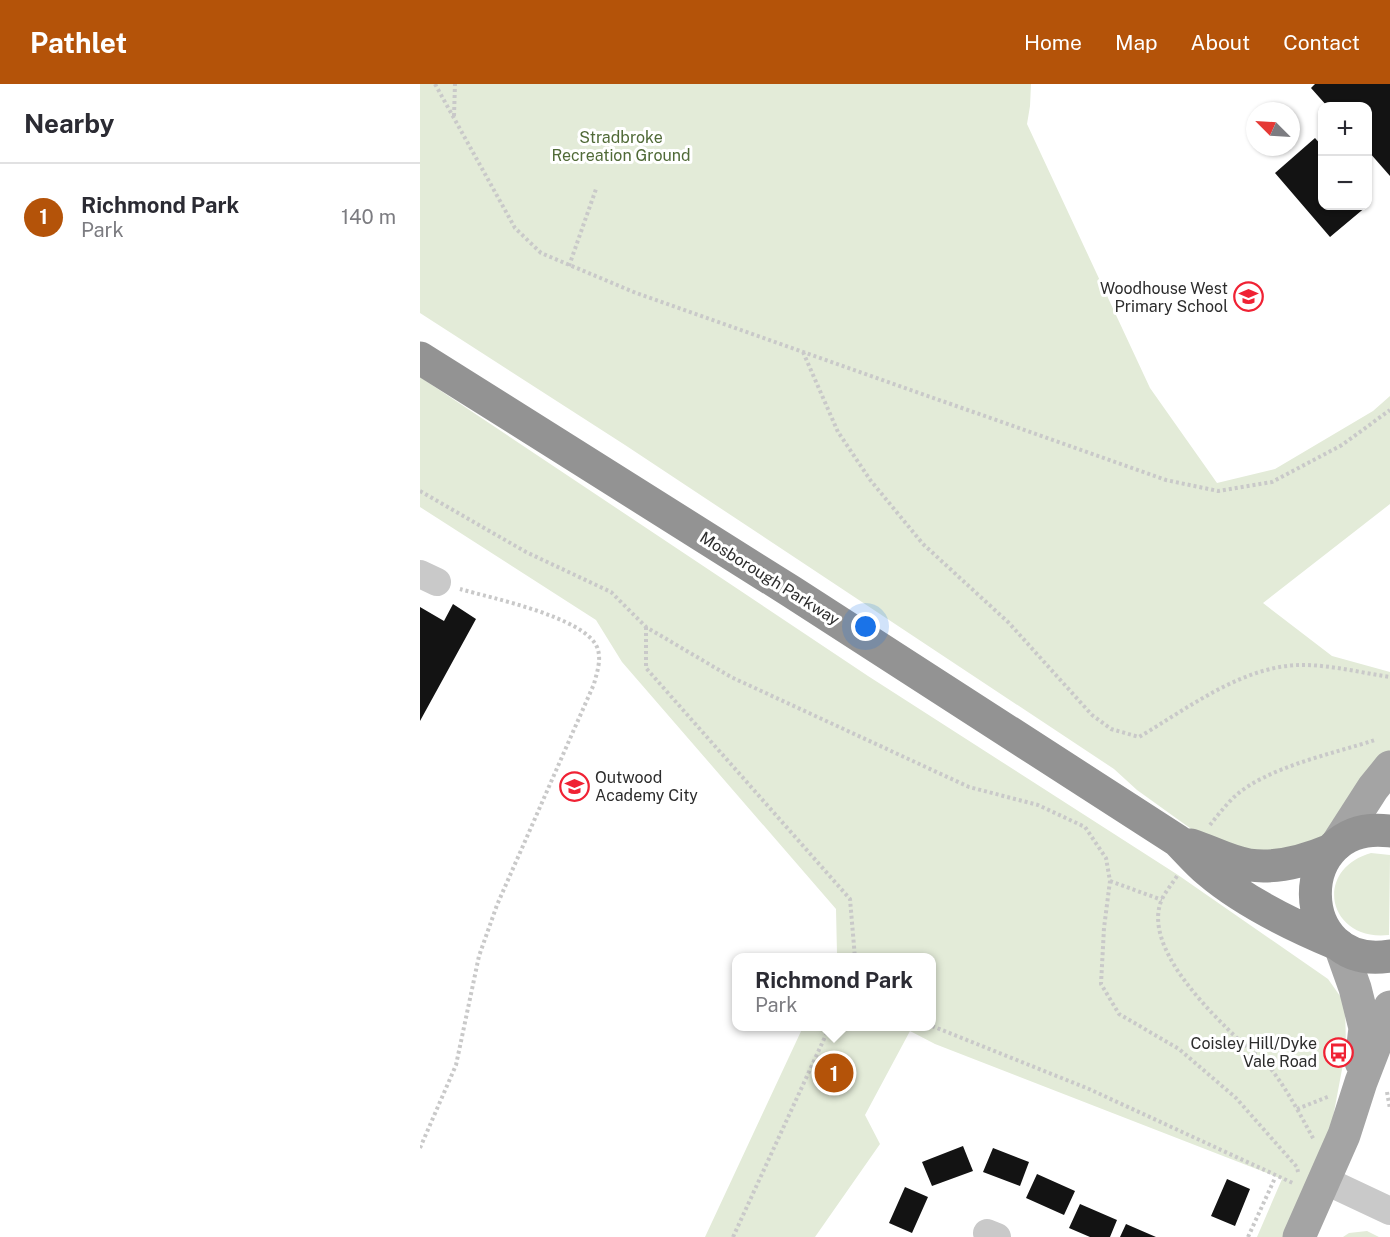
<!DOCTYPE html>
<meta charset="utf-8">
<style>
body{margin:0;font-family:"Public Sans",sans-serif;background:#f2f2f3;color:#2b2b33}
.controls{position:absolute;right:18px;top:18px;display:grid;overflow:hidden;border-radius:12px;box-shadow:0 2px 4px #0004}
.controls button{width:54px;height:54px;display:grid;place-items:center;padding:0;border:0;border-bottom:2px solid #e1e1e2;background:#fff;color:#2b2b33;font:30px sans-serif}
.compass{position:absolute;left:826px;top:18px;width:54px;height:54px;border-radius:50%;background:#fff;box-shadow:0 2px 4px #0004;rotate:294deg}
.you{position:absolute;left:446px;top:543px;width:21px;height:21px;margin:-15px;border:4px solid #fff;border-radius:50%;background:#1a73e8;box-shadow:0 0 0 9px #1a73e833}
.badge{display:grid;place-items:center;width:39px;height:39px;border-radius:50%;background:#b45309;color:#fff;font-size:20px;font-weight:700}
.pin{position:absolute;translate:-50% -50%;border:3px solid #fff;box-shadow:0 2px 6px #0006}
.popup{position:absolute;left:312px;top:869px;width:204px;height:78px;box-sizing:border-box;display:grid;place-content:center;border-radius:12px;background:#fff;filter:drop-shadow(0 2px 4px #0005);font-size:20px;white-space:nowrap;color:#7c7c81}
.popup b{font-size:22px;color:#2b2b33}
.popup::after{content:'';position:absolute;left:50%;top:100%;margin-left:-12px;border:12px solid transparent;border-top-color:#fff}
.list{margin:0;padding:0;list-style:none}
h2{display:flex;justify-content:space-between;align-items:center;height:78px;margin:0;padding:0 24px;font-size:26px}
h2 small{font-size:20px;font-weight:400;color:#7c7c81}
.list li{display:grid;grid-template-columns:39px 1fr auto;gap:18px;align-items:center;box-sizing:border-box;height:108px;padding:0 24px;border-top:2px solid #e1e1e2}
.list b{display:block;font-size:22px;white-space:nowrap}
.list p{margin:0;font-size:20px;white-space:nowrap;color:#7c7c81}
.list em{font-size:20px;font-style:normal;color:#7c7c81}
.map{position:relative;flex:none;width:970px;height:1153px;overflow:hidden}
header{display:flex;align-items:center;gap:36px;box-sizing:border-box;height:84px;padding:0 30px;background:#b45309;color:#fff}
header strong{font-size:28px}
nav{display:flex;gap:33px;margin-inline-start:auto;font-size:21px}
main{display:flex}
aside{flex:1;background:#fff}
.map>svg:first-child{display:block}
</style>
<header>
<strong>Pathlet</strong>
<nav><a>Home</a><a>Map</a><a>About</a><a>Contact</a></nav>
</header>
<main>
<aside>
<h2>Nearby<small></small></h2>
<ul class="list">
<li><span class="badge">1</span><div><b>Richmond Park</b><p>Park</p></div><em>140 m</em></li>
</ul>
</aside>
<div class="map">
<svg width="970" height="1153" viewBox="0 0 970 1153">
<rect width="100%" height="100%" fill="#fff"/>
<path fill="#e3ebd8" d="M0,0H611L610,22L607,40L730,304L797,399L855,385L953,327L970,312V420L843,519L912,572L970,588V685L913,745L882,768L847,773L781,752L717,706L694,685L205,361L0,229Z
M0,293L448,592L758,791L908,895L925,919L926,964L911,1044L869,1153H837L862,1095L515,960L490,947L445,1031L460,1060L395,1153H285L383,943L512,942V874L416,873L417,870L416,825L202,578L176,536L0,423Z
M951,769L970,771L969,851C908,858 892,786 951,769Z
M947,1147L959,1153H923L929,1149Z"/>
<path fill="#131313" d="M895,0H970V92L949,68L948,69V22H907L891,4Z
M895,54L902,62V122H947L910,153L855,89Z
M33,520L56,535L0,637V523L24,537Z
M543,1062L553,1087L512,1102L502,1078Z
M573,1064L609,1078L600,1102L563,1088Z
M617,1090L655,1107L644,1131L606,1114Z
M807,1095L830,1105L815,1142L791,1132Z
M485,1103L508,1113L492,1149L469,1139Z
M660,1120L697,1136L690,1153H670L649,1144Z
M706,1140L736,1153H700Z"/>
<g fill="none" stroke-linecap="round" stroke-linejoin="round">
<path stroke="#c9c9c9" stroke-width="4" stroke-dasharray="3 3" stroke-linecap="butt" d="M15,0L95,144L121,169L216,209L746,396L798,407L852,398L922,361L970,326
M34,32L35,0
M149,182L176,105
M383,268L418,348L451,397L503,460L589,539L672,631L691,645L719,653C770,623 826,579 887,581C915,582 943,589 970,593
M0,407L106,468L191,508L226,543L311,593L549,703L618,721L665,743L686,774L690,797L684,844L681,900L699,930L759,965L816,1014L877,1083L878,1088
M226,543V584L430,815L435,874
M790,741C797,732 805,722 814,713C847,683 912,670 955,656
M757,792C752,800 746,807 742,815C721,862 790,928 820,957C830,966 842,974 851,985C868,1007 881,1032 894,1056
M690,797L742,816
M512,942L669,1005L875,1100
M967,1008L970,1025
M877,1025L910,1012
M0,1064L36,981L59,872L77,821L174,600C177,588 182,575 177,563C164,533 71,514 40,505
M313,1153L410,942
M828,1153L855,1094"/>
<path stroke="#c9c9c9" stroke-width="28" d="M0,490L17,498
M904,1096L970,1127
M567,1149L577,1153"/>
<path stroke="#a4a4a4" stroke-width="33" d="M917,760L953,704L970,683
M920,862L935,904L945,944L941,978
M879,1153L924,1051L941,998L970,923"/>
<path stroke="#939393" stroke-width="33" d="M0,274L372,508L758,757C768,767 777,778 788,787C823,817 872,841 915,859
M970,747C869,734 872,888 970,872
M771,761C790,767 809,778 829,781C857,785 885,777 911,766"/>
</g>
<defs>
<symbol id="school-ring" viewBox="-11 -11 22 22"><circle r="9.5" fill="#fff" stroke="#f02234" stroke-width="1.5"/><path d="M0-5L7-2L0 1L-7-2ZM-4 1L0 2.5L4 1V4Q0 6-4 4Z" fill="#f02234"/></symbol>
<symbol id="bus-ring" viewBox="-11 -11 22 22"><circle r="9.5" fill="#fff" stroke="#f02234" stroke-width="1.5"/><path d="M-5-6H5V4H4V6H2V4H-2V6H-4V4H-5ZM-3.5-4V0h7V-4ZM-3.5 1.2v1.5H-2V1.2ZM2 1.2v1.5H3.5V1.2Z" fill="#f02234"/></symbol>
</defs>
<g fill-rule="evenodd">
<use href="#school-ring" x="812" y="196" width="33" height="33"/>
<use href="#school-ring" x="138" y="686" width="33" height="33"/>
<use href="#bus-ring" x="902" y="952" width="33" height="33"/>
</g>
<g text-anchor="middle" stroke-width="6" stroke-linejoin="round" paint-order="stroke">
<g font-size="16" fill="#506a37" stroke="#fff">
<text x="201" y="59">Stradbroke<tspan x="201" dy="18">Recreation Ground</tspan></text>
</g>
<g font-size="16" fill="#2c2c2c" stroke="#fff" text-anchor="end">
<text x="808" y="210">Woodhouse West<tspan x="808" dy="18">Primary School</tspan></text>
<text x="175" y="699" text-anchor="start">Outwood<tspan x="175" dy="18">Academy City</tspan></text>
<text x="897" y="965">Coisley Hill/Dyke<tspan x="897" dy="18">Vale Road</tspan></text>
</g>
<g font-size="16" fill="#2c2c2c" stroke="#fff">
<text transform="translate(350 494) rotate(32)" y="6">Mosborough Parkway</text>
</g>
</g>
</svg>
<div class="controls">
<button>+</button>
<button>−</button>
</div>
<svg class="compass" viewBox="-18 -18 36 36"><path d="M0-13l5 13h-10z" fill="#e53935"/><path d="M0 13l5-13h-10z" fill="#7c7c81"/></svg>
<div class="you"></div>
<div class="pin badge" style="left:414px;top:989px">1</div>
<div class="popup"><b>Richmond Park</b>Park</div>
</div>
</main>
